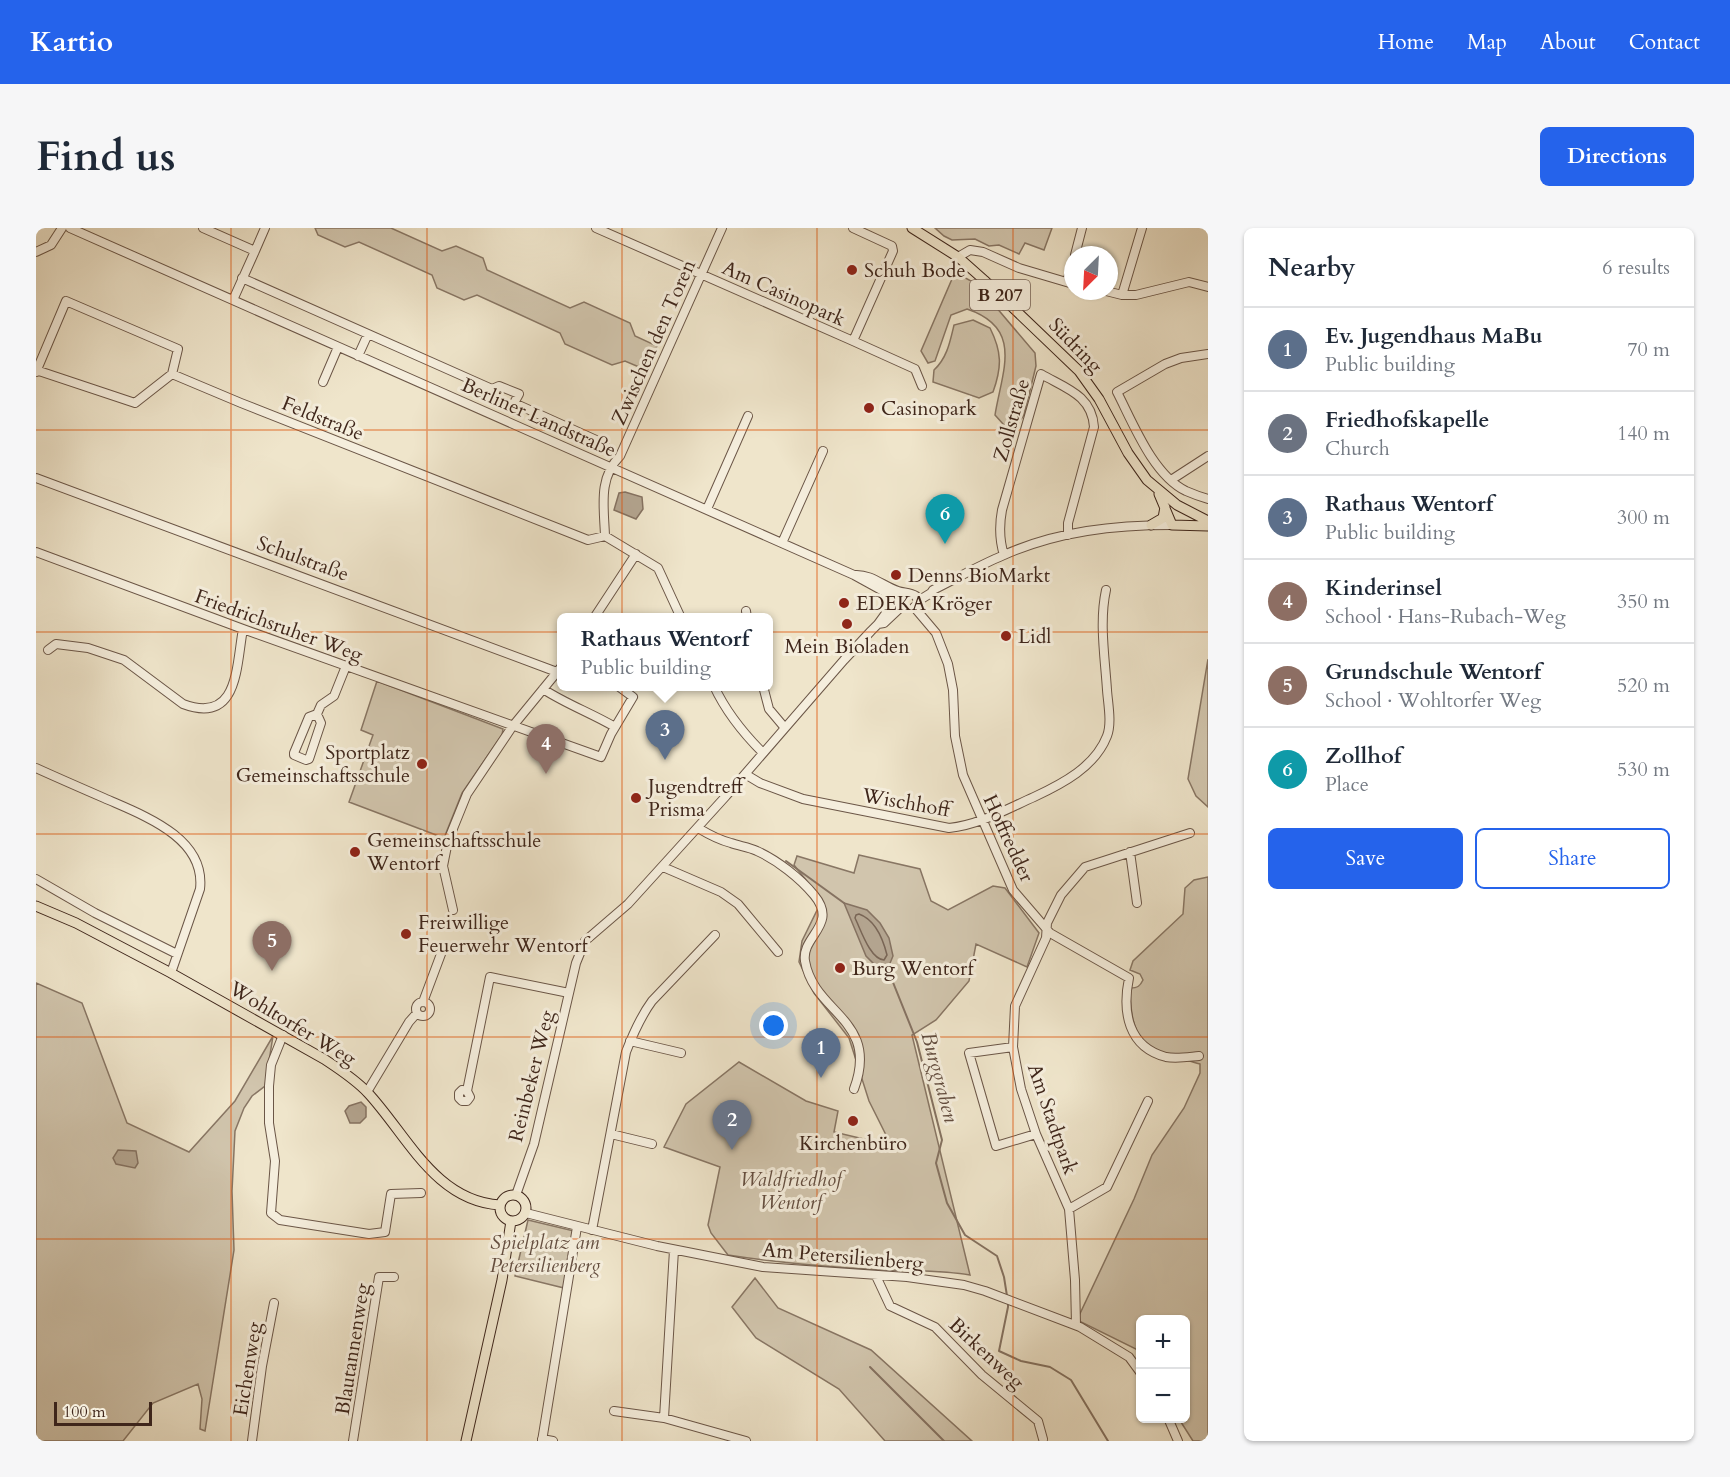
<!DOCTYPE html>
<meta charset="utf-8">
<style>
body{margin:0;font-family:Cardo,serif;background:#f6f6f7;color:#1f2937}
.controls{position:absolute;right:18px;bottom:18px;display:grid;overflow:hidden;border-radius:9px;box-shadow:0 2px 4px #0004}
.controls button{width:54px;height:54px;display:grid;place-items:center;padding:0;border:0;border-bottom:2px solid #e0e1e3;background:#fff;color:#1f2937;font:30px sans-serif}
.compass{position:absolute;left:1028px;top:18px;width:54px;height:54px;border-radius:50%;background:#fff;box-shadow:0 2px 4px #0004;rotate:204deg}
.scale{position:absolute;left:18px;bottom:15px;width:98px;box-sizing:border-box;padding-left:6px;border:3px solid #3f261b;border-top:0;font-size:16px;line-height:21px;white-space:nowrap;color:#3f261b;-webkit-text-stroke:4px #f5eedd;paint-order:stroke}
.you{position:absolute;left:738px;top:798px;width:21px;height:21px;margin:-15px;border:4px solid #fff;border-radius:50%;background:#1a73e8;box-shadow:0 0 0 9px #1a73e833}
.badge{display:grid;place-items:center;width:39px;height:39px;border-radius:50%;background:#2563eb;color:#fff;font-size:20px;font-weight:700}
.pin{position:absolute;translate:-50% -50px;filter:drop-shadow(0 2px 3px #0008)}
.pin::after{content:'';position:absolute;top:32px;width:21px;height:18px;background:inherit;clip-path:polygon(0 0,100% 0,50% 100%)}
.popup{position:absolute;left:521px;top:385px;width:216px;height:78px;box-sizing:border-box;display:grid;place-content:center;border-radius:9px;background:#fff;filter:drop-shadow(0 2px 4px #0005);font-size:20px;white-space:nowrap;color:#747a83}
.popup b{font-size:22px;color:#1f2937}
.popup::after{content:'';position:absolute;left:50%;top:100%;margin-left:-12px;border:12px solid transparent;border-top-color:#fff}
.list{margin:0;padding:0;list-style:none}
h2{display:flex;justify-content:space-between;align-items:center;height:78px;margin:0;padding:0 24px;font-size:26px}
h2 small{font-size:20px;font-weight:400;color:#747a83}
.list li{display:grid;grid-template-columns:39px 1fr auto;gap:18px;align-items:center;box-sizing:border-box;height:84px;padding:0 24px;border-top:2px solid #e0e1e3}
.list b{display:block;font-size:22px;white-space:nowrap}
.list p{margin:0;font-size:20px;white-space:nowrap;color:#747a83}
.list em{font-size:20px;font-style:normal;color:#747a83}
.actions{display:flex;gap:12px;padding:18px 24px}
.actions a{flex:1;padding:14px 0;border:2px solid #2563eb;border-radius:9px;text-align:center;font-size:21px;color:#2563eb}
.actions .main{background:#2563eb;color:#fff}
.map{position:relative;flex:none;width:1172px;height:1213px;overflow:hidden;border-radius:9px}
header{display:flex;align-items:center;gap:36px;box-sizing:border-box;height:84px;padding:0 30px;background:#2563eb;color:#fff}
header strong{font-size:28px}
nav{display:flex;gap:33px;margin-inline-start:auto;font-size:21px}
.intro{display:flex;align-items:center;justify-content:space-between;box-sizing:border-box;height:144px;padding:0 36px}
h1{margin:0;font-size:42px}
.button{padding:15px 27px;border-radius:9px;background:#2563eb;color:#fff;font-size:21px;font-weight:700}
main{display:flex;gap:36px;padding:0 36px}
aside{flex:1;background:#fff;border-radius:9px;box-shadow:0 2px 4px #0004}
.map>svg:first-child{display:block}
</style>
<header>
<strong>Kartio</strong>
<nav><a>Home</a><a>Map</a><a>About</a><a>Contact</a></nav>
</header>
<div class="intro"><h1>Find us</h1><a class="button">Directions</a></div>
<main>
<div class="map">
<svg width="1172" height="1213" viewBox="0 0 1172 1213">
<rect width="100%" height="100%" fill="#efe5cb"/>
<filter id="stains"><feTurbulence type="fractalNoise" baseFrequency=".00333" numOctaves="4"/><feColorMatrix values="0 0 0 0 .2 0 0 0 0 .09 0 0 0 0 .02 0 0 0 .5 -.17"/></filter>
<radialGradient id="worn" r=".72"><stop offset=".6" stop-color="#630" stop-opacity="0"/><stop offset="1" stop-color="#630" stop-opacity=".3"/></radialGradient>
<path fill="#d1c5ad" stroke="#887664" stroke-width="1.5" d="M279,0H355L406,23L420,18L447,30L451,42L534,80L548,74L594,95L599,108L621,118L610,142L589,133L576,137L529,116L524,105L441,67L428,72L401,60L396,47L323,14L309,19L282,7Z
M899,0H1016L1008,22L989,15L983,26L963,17L953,18L939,11L916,12L908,8Z
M922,46L937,54L954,72L999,125L1000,138L988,187L980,199L968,197L959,187C966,143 988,100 931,81L915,87L899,133L892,135L885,123L916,51Z
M937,92L954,100C966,124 966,139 957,164L943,170L897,154L898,142C911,130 914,114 918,97Z
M1172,431V579L1160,568L1152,551Z
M341,453L467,501L466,507L426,565L408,610L313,574L337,507L325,502Z
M823,627L884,641L895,673L912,682L957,658L969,660L1003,705L991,739L940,716L933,753L900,792L876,807L934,1047C905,1042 877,1043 847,1042C795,1039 743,1035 692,1027L675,1005L672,997L684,939L628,919L650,876L703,834L770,873L802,883L798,904L836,913L858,923L833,873L813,810L778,765L763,734L766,713L786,672L758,637L761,628L818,645Z
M1172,649V1213H1157L1143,1191L1150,1190V1092H1104V1128L1100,1121L1041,1092L1098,971L1116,927L1148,880L1164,845V836C1111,820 1095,820 1094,760C1102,760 1104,758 1107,752L1104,746L1094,742L1097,733L1147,686L1149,660L1158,652Z
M0,755L46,775L91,895L153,924L199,873L237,808L229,858L216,868L208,880L199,903L196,963L198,1022L169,1203L164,1201L166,1171L162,1156L117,1175L87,1213H0Z
M492,992L538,1003L528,1060L479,1048Z
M719,1050L742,1080L835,1122L936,1213H849L803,1161L720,1110L696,1079Z"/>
<path fill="#b3a48f" stroke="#857261" stroke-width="1.5" d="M589,264L606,269L607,281L600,291L578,282L583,265Z
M808,675L831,682L844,695L853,710L857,728L852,740L839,737L830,728Z
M325,874L330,879V889L324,895H314L309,883L313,878Z
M82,922L100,923L102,935L99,940L80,936L77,930Z"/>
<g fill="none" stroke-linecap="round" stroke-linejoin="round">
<path stroke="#796555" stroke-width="1.5" d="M823,686C840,692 847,711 851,727L848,732C834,731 825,702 819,690L820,687Z"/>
<path stroke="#857261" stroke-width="2" d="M750,633L808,675
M850,737L881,814L906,912L900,935L911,975L929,1007L961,1028L968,1049L971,1068
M972,1074V1079L963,1123L985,1133L1014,1139L1035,1152L1072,1213
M834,1139L908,1213"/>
<defs>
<path id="minor" d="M34,0L818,347L858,369
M167,0L219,23L197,72
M560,0L817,113L857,23L856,18L817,0
M219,23L229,0
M0,24L15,17L26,0
M1039,27L1046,0
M922,29L934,22L947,24L983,40L1037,56
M206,50L456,161L463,158L483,166L478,175L569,216
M1031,54L1037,33
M1070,63L1086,67H1100L1153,54L1172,59
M1086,67L1106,0
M817,113L879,141L886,158
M1172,126L1145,130L1129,136L1081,164C1097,195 1117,247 1150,263C1157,266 1165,269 1172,271
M322,128L332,106
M0,142L99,175L136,146L205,175L552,312L569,308
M0,144L30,73L142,121L136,146
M287,154L302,119
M0,250L521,444
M1135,252L1172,228
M671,281L712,188
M746,315L787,223
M0,324L207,401L565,529L575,506L597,469L582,458
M968,327C963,311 963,298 966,282L1005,146C1029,160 1056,167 1058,199L1032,295V307
M819,347C835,346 847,358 862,363C868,365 874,364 880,368L882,373
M882,373L895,365L897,362C921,350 944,337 968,327C1022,303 1079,297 1136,297
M878,379L900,405L912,436L917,462L919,508L927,547L977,662L1014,705L1093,750C1086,784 1092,819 1130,829C1140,831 1152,829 1163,828
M710,383L711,390
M558,390L600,326
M645,390L622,340L569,308C568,279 562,250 584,228L686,0
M842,396L858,374
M12,422L20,416L52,420L88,432L147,476C203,497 200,438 207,401
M678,458C690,484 707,505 727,525
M727,458L733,481L749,500
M507,461C530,476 555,485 579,499
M281,486L285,495L273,531L270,532L258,527V525L273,489L281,486L285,477L298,468L310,438
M0,540C22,550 45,560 68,570C106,587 170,609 164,661L135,745
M709,546L724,555L767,571L913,600C943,597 971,581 998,569C1026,556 1059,539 1071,508C1076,495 1072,476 1071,462C1069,430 1063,394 1070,362
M662,600C672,606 683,612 695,615C703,618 713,619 721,623C741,632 764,650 778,667C803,697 765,708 769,733C778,786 844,791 818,861
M1094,624L1101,675
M627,639L685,664L702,676L742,724
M0,651L59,685L141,726
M417,682L407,638L412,613L431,566L476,499L526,438
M380 781a7 7 0 1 1 14 0a7 7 0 1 1-14 0Z
M387,774L408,718
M247,807L235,837L233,858V895L239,933L235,985L244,992L333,1006L349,1004L355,966L385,965
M594,813L645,825
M977,819L933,825L960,918L1000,906
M431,863L426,862L423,865V870L426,873H431L434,869L431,863L454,749L533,765
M331,864L373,794L381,785
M575,906L616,916
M480,967L498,916L540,735L549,713L592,676L690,568L808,432L835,403L842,396L848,395L865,379
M1033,981L1071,959L1112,873
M490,985L621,1018L727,1039L871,1049L928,1057L949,1063L1044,1099L1093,1129L1104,1144
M556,1002L590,824C597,806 605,788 616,773L679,707
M840,1048L854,1078L899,1099L946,1147L1002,1193L1007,1211
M1040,1097L1039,1052L1033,981L1000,906L985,861L977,819L979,778L1010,710L1011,695L1025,667L1049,639L1154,605
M578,1183L628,1190L710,1213
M628,1190L638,1022
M1132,1190L1142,1213
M506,1211L517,1213
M216,1213L226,1138L238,1075
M317,1213L343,1049H358
M506,1213L541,999"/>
<path id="major" d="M876,0L922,29L948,52L1043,143L1063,171L1092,225L1111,252L1141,277L1172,293
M1123,266L1136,297L1172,298
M1115,297L1127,290L1129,279
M0,678L40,695L135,745L288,831C303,841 319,851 332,865C371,907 399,973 464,977
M464 980a13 13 0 1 1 26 0a13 13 0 1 1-26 0Z
M430,1213L466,1052L475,993"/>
</defs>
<use href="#minor" stroke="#6b5647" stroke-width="10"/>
<use href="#major" stroke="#3f261b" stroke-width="11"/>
<use href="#minor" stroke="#f5eedd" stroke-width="8"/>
<use href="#major" stroke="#efe5cb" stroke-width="9"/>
</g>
<path fill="none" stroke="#e0560d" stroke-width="1.5" stroke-opacity="0.55" d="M195,0V1213M391,0V1213M586,0V1213M781,0V1213M977,0V1213M0,202H1172M0,404H1172M0,606H1172M0,809H1172M0,1011H1172"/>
<g fill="#8f2418" stroke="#f5eedd" stroke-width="2">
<circle cx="816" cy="42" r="6"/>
<circle cx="833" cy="180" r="6"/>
<circle cx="860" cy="347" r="6"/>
<circle cx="808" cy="375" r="6"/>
<circle cx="811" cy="396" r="6"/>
<circle cx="970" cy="408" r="6"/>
<circle cx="386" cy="536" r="6"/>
<circle cx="600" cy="570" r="6"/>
<circle cx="319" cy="624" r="6"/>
<circle cx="370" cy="706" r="6"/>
<circle cx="804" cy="740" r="6"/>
<circle cx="817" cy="893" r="6"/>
</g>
<g text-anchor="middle" stroke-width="6" stroke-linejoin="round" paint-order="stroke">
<rect fill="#f5eedd" stroke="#766255" stroke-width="1.5" x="934" y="52" width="60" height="30" rx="4.5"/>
<g font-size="18" font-weight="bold" fill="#3f261b">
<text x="964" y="73">B 207</text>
</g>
<g font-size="20" fill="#3f261b" stroke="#f5eedd" text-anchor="start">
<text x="828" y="49">Schuh Bode</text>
<text x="845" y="187">Casinopark</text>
<text x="872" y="354">Denns BioMarkt</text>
<text x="820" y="382">EDEKA Kröger</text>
<text x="982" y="415">Lidl</text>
<text x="811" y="425" text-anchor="middle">Mein Bioladen</text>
<text x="374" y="531" text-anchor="end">Sportplatz<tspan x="374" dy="23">Gemeinschaftsschule</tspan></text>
<text x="612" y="565">Jugendtreff<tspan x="612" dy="23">Prisma</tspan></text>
<text x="331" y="619">Gemeinschaftsschule<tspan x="331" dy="23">Wentorf</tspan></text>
<text x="382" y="701">Freiwillige<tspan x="382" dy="23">Feuerwehr Wentorf</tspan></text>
<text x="816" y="747">Burg Wentorf</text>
<text x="817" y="922" text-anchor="middle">Kirchenbüro</text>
</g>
<g font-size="20" fill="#3f261b" stroke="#f5eedd">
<text transform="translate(748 65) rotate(24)" y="7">Am Casinopark</text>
<text transform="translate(617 114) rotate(-66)" y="7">Zwischen den Toren</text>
<text transform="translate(1040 117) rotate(46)" y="7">Südring</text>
<text transform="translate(503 189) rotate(24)" y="7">Berliner Landstraße</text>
<text transform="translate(287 190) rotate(22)" y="7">Feldstraße</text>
<text transform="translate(975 192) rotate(-74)" y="7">Zollstraße</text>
<text transform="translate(267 330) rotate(20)" y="7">Schulstraße</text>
<text transform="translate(243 397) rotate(20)" y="7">Friedrichsruher Weg</text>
<text transform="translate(870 574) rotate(10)" y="7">Wischhoff</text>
<text transform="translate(973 610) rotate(65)" y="7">Hoffredder</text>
<text transform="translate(257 795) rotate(31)" y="7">Wohltorfer Weg</text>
<text transform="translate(495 848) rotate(-76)" y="7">Reinbeker Weg</text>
<text transform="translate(1017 891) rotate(71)" y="7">Am Stadtpark</text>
<text transform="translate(807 1028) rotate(5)" y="7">Am Petersilienberg</text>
<text transform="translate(316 1121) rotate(-81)" y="7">Blautannenweg</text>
<text transform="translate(951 1125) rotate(43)" y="7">Birkenweg</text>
<text transform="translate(211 1141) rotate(-81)" y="7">Eichenweg</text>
</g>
<g font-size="20" font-style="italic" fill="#644e40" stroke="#f5eedd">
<text x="755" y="958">Waldfriedhof<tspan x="755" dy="23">Wentorf</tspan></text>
<text x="509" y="1021">Spielplatz am<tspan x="509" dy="23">Petersilienberg</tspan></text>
</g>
<g font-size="21" font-style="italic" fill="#624c3e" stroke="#f5eedd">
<text transform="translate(904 849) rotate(75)" y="7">Burggraben</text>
</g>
</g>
<rect width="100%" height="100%" filter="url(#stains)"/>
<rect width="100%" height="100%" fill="url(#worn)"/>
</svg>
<div class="controls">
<button>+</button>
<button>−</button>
</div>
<svg class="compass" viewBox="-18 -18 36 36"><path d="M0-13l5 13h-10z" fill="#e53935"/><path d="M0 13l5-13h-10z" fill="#747a83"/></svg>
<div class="scale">100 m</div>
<div class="you"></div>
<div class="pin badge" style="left:785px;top:850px;background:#5c6f8a">1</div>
<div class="pin badge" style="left:696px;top:922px;background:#6b7280">2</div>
<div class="pin badge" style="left:629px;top:532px;background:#5c6f8a">3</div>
<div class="popup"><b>Rathaus Wentorf</b>Public building</div>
<div class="pin badge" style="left:510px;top:546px;background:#8d6e63">4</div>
<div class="pin badge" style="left:236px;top:743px;background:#8d6e63">5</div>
<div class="pin badge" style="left:909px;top:316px;background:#0f9aa8">6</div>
</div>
<aside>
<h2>Nearby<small>6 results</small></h2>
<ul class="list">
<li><span class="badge" style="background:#5c6f8a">1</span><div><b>Ev. Jugendhaus MaBu</b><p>Public building</p></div><em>70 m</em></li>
<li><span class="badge" style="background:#6b7280">2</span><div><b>Friedhofskapelle</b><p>Church</p></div><em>140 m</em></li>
<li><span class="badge" style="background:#5c6f8a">3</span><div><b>Rathaus Wentorf</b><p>Public building</p></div><em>300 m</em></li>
<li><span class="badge" style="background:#8d6e63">4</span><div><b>Kinderinsel</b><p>School · Hans-Rubach-Weg</p></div><em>350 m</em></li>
<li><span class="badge" style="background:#8d6e63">5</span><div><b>Grundschule Wentorf</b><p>School · Wohltorfer Weg</p></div><em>520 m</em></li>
<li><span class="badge" style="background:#0f9aa8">6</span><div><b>Zollhof</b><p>Place</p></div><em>530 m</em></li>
</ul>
<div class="actions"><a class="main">Save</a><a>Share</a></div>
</aside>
</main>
